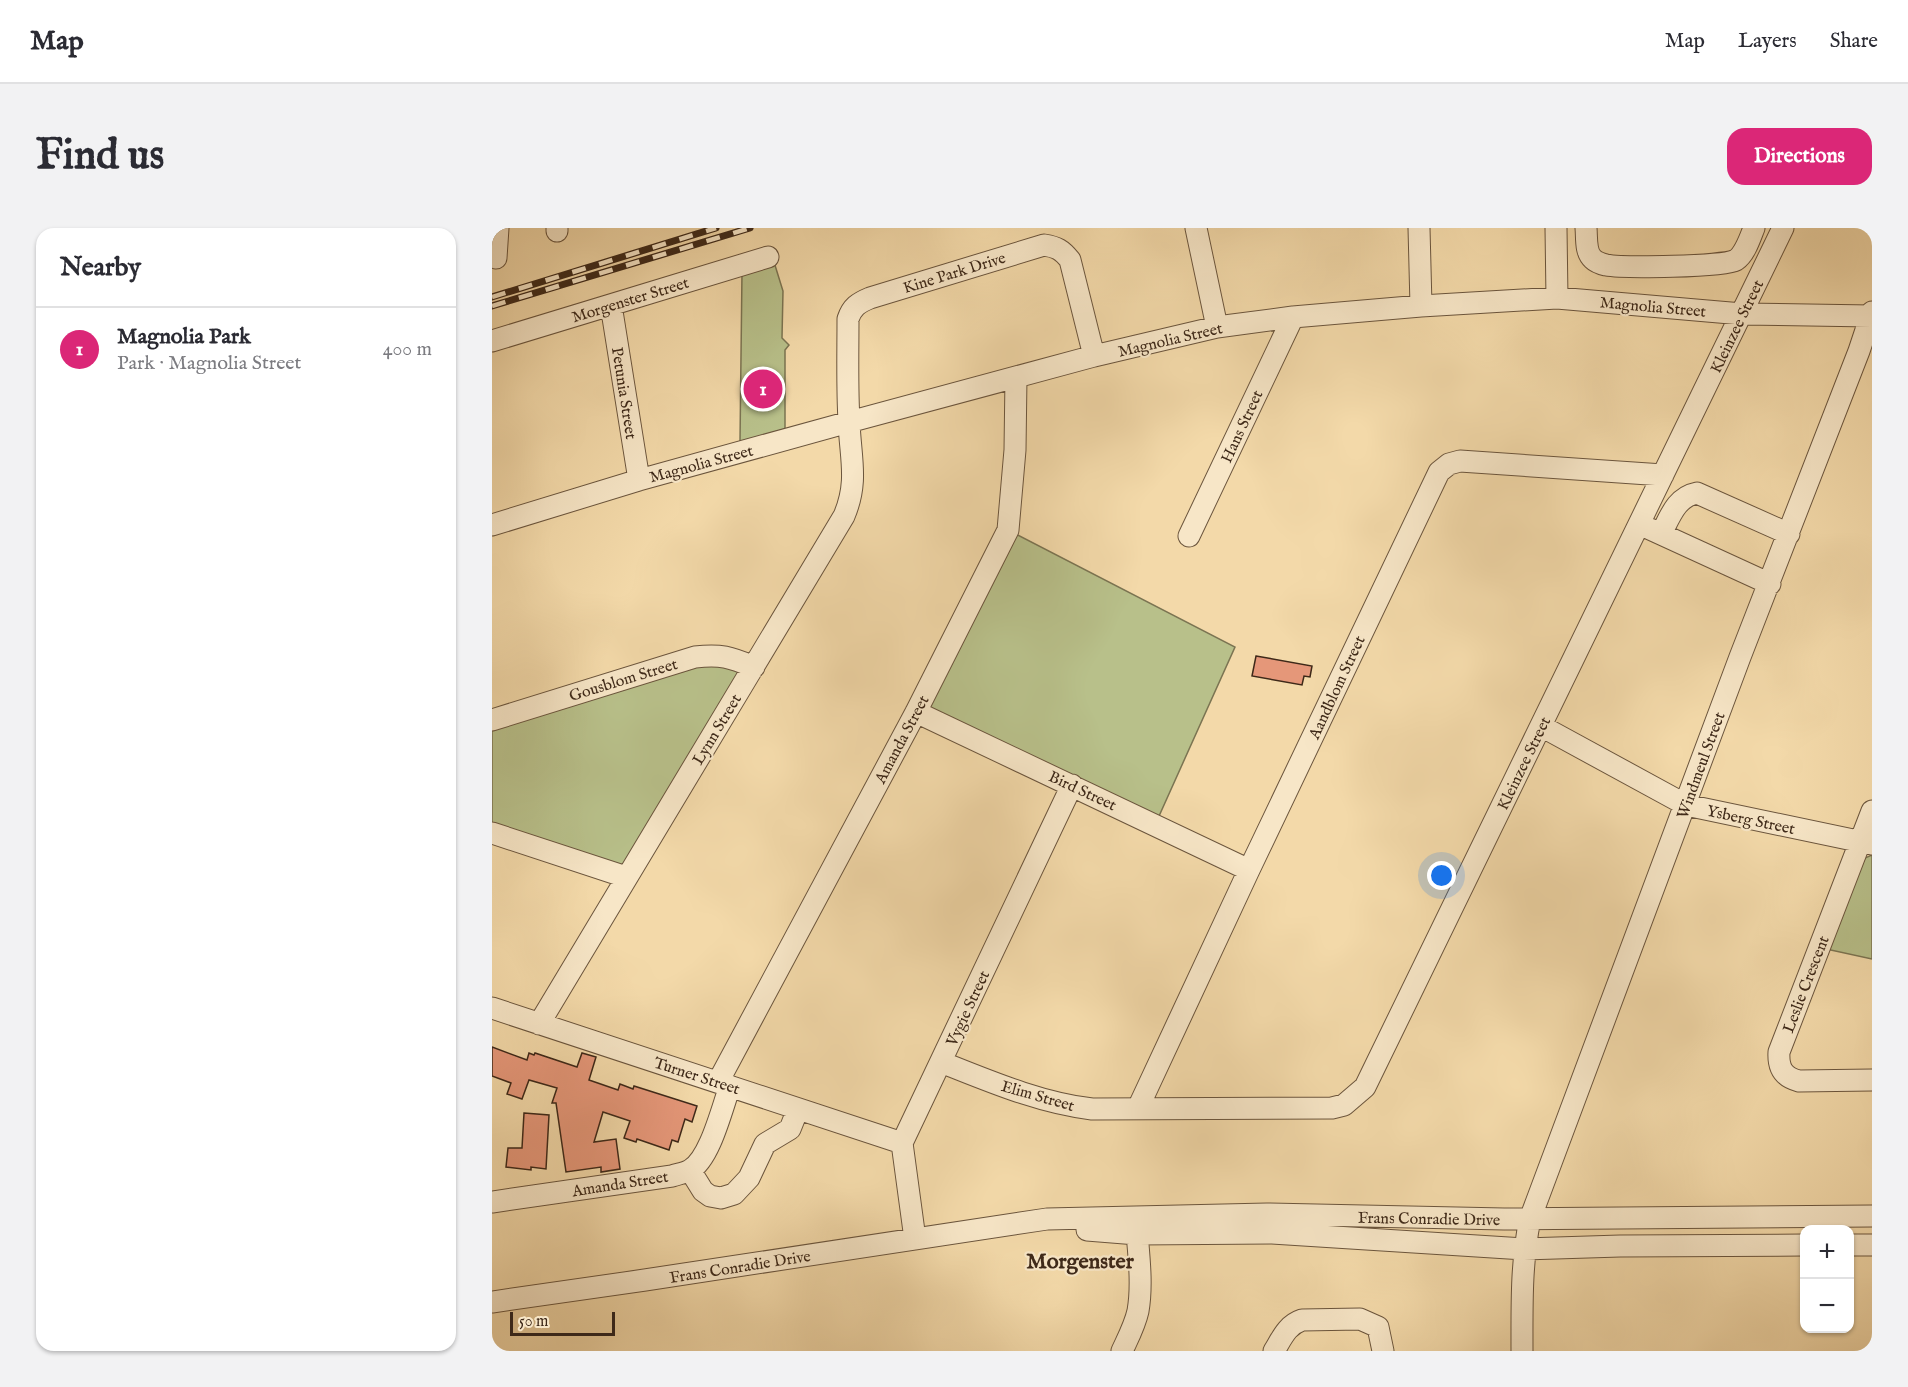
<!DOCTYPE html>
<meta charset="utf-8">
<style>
body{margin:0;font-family:"IM FELL English",serif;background:#f2f2f3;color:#2b2b33}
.controls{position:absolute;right:18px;bottom:18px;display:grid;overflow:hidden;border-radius:12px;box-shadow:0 2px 4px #0004}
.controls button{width:54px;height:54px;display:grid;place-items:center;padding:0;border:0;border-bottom:2px solid #e1e1e2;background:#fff;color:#2b2b33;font:30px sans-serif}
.scale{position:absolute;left:18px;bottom:15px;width:105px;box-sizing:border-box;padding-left:6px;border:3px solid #3e2919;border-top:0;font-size:16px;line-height:21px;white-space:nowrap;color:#3e2919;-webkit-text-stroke:4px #f7e6c7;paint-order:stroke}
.you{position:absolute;left:950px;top:648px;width:21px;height:21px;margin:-15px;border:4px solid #fff;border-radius:50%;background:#1a73e8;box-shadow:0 0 0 9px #1a73e833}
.badge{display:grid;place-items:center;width:39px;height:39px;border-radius:50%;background:#db2777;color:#fff;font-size:20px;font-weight:700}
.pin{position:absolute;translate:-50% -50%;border:3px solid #fff;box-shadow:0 2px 6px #0006}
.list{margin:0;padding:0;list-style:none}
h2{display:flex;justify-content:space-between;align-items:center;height:78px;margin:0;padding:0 24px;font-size:26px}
h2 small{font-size:20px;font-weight:400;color:#7c7c81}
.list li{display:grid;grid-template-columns:39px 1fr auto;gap:18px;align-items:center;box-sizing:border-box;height:84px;padding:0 24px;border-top:2px solid #e1e1e2}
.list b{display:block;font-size:22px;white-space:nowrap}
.list p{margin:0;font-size:20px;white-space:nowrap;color:#7c7c81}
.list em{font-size:20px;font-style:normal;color:#7c7c81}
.map{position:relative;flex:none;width:1380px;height:1123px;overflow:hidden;border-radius:18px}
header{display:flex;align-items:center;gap:36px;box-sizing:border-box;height:84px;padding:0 30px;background:#fff;border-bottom:2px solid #e1e1e2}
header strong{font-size:28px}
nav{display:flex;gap:33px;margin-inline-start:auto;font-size:21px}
.intro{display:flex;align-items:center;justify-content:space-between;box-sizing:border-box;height:144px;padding:0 36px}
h1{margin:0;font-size:42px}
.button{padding:15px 27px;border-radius:18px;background:#db2777;color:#fff;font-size:21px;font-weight:700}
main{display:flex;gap:36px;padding:0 36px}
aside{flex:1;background:#fff;border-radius:18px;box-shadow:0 2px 4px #0004}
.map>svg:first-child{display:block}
</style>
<header>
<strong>Map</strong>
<nav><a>Map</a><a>Layers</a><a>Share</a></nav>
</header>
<div class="intro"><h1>Find us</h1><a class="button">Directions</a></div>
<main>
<aside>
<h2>Nearby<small></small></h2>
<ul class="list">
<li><span class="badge">1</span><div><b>Magnolia Park</b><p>Park · Magnolia Street</p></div><em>400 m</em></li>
</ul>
</aside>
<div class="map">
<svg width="1380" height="1123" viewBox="0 0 1380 1123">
<rect width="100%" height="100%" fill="#f3d9a9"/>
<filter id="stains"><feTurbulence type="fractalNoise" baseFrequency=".00333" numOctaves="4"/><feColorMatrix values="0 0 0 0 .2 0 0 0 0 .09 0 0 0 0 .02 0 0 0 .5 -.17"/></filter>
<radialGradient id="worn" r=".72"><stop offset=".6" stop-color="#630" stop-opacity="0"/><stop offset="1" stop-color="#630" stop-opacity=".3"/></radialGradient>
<path fill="#b8c08a" stroke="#7b7452" stroke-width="1.5" d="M282,34L291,63L290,110L297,117L293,122V201L248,214L250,44Z
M516,302L743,419L663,597L424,484Z
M206,429L260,442L134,649L0,606V495Z
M1380,627V731L1334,721L1373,630Z"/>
<path fill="#e59779" stroke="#3e2919" stroke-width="1.5" d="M764,428L820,438L818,449L812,448L810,457L760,448Z
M0,819L35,832L37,825L42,827L43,825L85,839L90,825L104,829L97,852L126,862L128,856L141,861L142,858L205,878L200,894L193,891L186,914L180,912L177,922L145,911L144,914L132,910L138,893L111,884L102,914L124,911L128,941L109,944V939L74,944L64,875H60L65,860L37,852L30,871L15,866L19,855L0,848Z
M32,885L57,887L54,941L39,939V942L14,939L16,920H30Z"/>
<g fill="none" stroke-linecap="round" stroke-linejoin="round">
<defs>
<path id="minor" d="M704,0L725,99
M927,0L929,78
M1064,0L1065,70
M1094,0C1095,10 1093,24 1101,31C1104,34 1110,36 1114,37C1131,40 1231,39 1244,32C1253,26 1258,10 1262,0
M65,3V0
M4,30L6,0
M119,77L147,252
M0,113L276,29
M0,297L147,252L357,194L602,128L725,99L801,89L929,78L1065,70L1250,86L1379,88
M1158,301L1278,356
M1169,306C1178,289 1184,269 1205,265L1297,306
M697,308L801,89
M424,484L757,642
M0,492L203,429C229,426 238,429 262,439
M1049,498L1194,577L1380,616
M1380,583L1287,824C1286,840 1291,849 1307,853L1380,852
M0,605L134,649
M0,780L410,915
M47,796L352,288C367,253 358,229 357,193C355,159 356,125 356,91C360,79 366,75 378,70L552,17C565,19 570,22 578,32L602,128
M449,834C497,853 548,875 600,881L840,880L852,877L873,859L1291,0
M226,854L424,484L516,302L523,222L524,149
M646,880L757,642L947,244L957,236L968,233L1171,247
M198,942L211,963L218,968L229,970L242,966L257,950L273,916L298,901L306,881
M0,974L180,948C186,946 193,945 198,942C218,931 230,880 238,858
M595,1002L645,1006L780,1005L1032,1021L1128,1018L1312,1017
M423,1011L410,915L580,557
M1358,1017H1380
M0,1074L153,1052L555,991L775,986L1012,991L1380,988
M630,1123C636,1110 643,1097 646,1083C651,1054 646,1022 644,992
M782,1123C790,1110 795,1097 810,1092L868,1091L886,1099L891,1123
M1030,1123C1030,1078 1029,1035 1038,991L1248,429L1367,123L1380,84"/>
</defs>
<use href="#minor" stroke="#6b553d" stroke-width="23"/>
<use href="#minor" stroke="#f7e6c7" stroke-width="21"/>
<defs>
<path id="rail" d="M0,69L224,0
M0,78L258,0"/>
</defs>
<use href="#rail" stroke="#3e2919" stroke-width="7"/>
<use href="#rail" stroke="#f7e6c7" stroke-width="4.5" stroke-dasharray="14" stroke-linecap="butt"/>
</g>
<g text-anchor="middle" stroke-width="4.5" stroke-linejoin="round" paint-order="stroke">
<g font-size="16" fill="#3e2919" stroke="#f7e6c7">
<text transform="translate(462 44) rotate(-17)" y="6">Kine Park Drive</text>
<text transform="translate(138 71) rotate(-17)" y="6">Morgenster Street</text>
<text transform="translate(1161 78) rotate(5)" y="6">Magnolia Street</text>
<text transform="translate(1244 98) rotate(-64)" y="6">Kleinzee Street</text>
<text transform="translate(678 111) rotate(-13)" y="6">Magnolia Street</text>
<text transform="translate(133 165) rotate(81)" y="6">Petunia Street</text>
<text transform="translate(749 198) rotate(-65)" y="6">Hans Street</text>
<text transform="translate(209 235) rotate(-15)" y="6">Magnolia Street</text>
<text transform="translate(131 451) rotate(-17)" y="6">Gousblom Street</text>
<text transform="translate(844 459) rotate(-65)" y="6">Aandblom Street</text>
<text transform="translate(224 501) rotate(-59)" y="6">Lynn Street</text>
<text transform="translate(409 511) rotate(-62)" y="6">Amanda Street</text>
<text transform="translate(1031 535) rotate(-64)" y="6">Kleinzee Street</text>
<text transform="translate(1208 537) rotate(-70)" y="6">Windmeul Street</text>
<text transform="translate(591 562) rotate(25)" y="6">Bird Street</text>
<text transform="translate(1259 591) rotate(12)" y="6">Ysberg Street</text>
<text transform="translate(1313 756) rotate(-69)" y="6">Leslie Crescent</text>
<text transform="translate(475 780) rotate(-65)" y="6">Vygie Street</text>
<text transform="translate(205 847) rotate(18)" y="6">Turner Street</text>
<text transform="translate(546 867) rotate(16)" y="6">Elim Street</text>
<text transform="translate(128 955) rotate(-9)" y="6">Amanda Street</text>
<text transform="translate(937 990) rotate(1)" y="6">Frans Conradie Drive</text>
<text transform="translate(248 1038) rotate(-9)" y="6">Frans Conradie Drive</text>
</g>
<g font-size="22" font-weight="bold" fill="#3e2919" stroke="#f7e6c7">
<text x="588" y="1040">Morgenster</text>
</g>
</g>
<rect width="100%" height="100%" filter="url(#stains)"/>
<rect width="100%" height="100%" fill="url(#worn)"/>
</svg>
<div class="controls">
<button>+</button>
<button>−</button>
</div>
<div class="scale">50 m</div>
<div class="you"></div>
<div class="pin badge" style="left:271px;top:161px">1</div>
</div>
</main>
